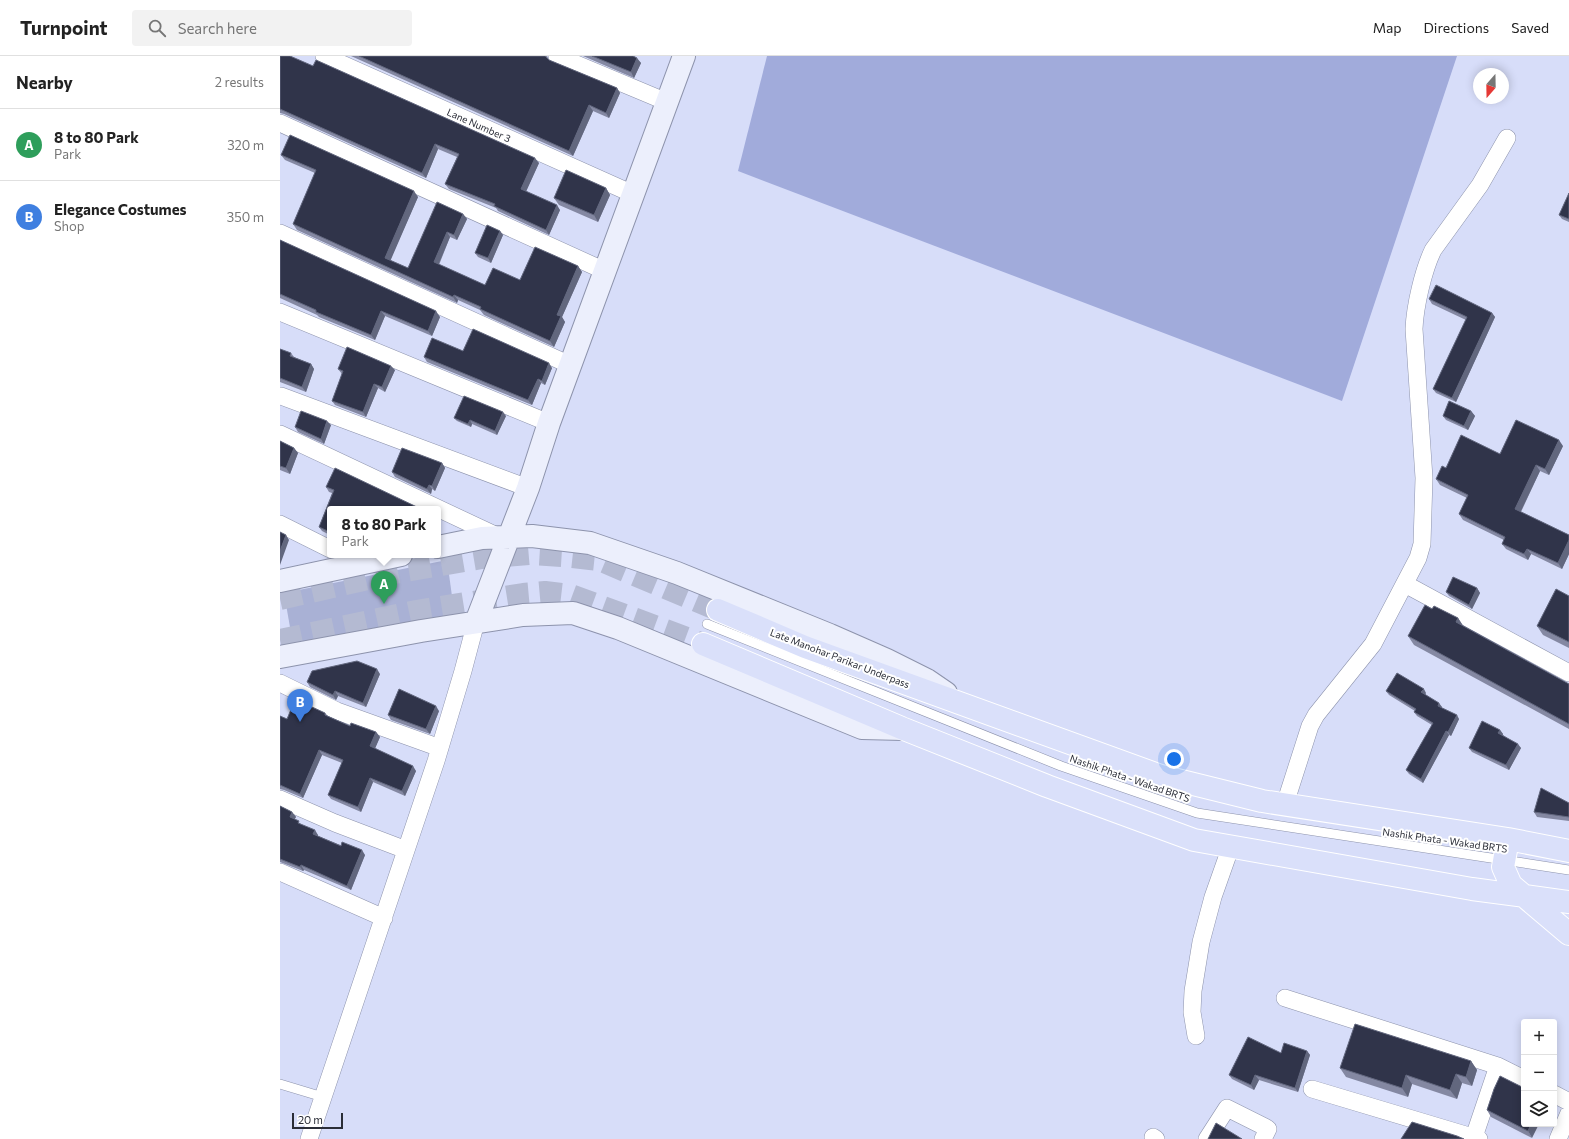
<!DOCTYPE html>
<meta charset="utf-8">
<style>
body{margin:0;font-family:Commissioner,sans-serif;background:#f2f2f2;color:#222}
.controls{position:absolute;right:12px;bottom:12px;display:grid;overflow:hidden;border-radius:4px;box-shadow:0 2px 10px #0003}
.controls button{width:36px;height:36px;display:grid;place-items:center;padding:0;border:0;border-bottom:1px solid #e0e0e0;background:#fff;color:#222;font:20px sans-serif}
.compass{position:absolute;left:1193px;top:12px;width:36px;height:36px;border-radius:50%;background:#fff;box-shadow:0 2px 10px #0003;rotate:200deg}
.scale{position:absolute;left:12px;bottom:10px;width:51px;box-sizing:border-box;padding-left:4px;border:2px solid #2a2d37;border-top:0;font-size:11px;line-height:14px;white-space:nowrap;color:#2a2d37;-webkit-text-stroke:3px #fff;paint-order:stroke}
.you{position:absolute;left:894px;top:703px;width:14px;height:14px;margin:-10px;border:3px solid #fff;border-radius:50%;background:#1a73e8;box-shadow:0 0 0 6px #1a73e833}
.badge{display:grid;place-items:center;width:26px;height:26px;border-radius:50%;background:#db2777;color:#fff;font-size:13px;font-weight:700}
.pin{position:absolute;translate:-50% -33px;filter:drop-shadow(0 1px 2px #0008)}
.pin::after{content:'';position:absolute;top:21px;width:14px;height:12px;background:inherit;clip-path:polygon(0 0,100% 0,50% 100%)}
.popup{position:absolute;left:47px;top:450px;width:114px;height:52px;box-sizing:border-box;display:grid;place-content:center;border-radius:4px;background:#fff;filter:drop-shadow(0 1px 3px #0005);font-size:13px;white-space:nowrap;color:#767676}
.popup b{font-size:15px;color:#222}
.popup::after{content:'';position:absolute;left:50%;top:100%;margin-left:-8px;border:8px solid transparent;border-top-color:#fff}
.list{margin:0;padding:0;list-style:none}
h2{display:flex;justify-content:space-between;align-items:center;height:52px;margin:0;padding:0 16px;font-size:17px}
h2 small{font-size:13px;font-weight:400;color:#767676}
.list li{display:grid;grid-template-columns:26px 1fr auto;gap:12px;align-items:center;box-sizing:border-box;height:72px;padding:0 16px;border-top:1px solid #e0e0e0}
.list b{display:block;font-size:15px;white-space:nowrap}
.list p{margin:0;font-size:13px;white-space:nowrap;color:#767676}
.list em{font-size:13px;font-style:normal;color:#767676}
.icon{flex:none;width:22px;height:22px;fill:none;stroke:currentColor;stroke-width:2;stroke-linecap:round;stroke-linejoin:round}
.map{position:relative;flex:none;width:1289px;height:1083px;overflow:hidden}
header{display:flex;align-items:center;gap:24px;box-sizing:border-box;height:56px;padding:0 20px;background:#fff;border-bottom:1px solid #e0e0e0}
header strong{font-size:19px}
nav{display:flex;gap:22px;margin-inline-start:auto;font-size:14px}
.search{width:280px;height:36px;background:#f2f2f2;display:flex;align-items:center;gap:10px;box-sizing:border-box;padding:0 14px;border-radius:4px;color:#767676;font-size:15px}
main{display:flex}
aside{flex:1;background:#fff}
.map>svg:first-child{display:block}
</style>
<header>
<strong>Turnpoint</strong>
<div class="search"><svg class="icon" aria-label="search" viewBox="0 0 24 24"><circle cx="10" cy="10" r="6"/><path d="M15 15l6 6"/></svg>Search here</div>
<nav><a>Map</a><a>Directions</a><a>Saved</a></nav>
</header>
<main>
<aside>
<h2>Nearby<small>2 results</small></h2>
<ul class="list">
<li><span class="badge" style="background:#2e9e5b">A</span><div><b>8 to 80 Park</b><p>Park</p></div><em>320 m</em></li>
<li><span class="badge" style="background:#3f7fe0">B</span><div><b>Elegance Costumes</b><p>Shop</p></div><em>350 m</em></li>
</ul>
</aside>
<div class="map">
<svg width="1289" height="1083" viewBox="0 0 1289 1083">
<rect width="100%" height="100%" fill="#d7ddf9"/>
<path fill="#a9b1d5" d="M167,504L176,569L14,594L4,537Z"/>
<path fill="#a1abdb" d="M487,0H1177L1062,345L458,115Z"/>
<g fill="none" stroke-linecap="round" stroke-linejoin="round">
<path stroke="#b4bad2" stroke-width="22" stroke-dasharray="22 11" stroke-linecap="butt" d="M0,543L119,516L202,502L250,498L282,500L319,504L438,554
M0,584L136,555L243,538L265,536L291,539L423,588"/>
<defs>
<path id="lane" d="M427,568L781,710L917,757L1289,814
M0,1028L43,1041"/>
<path id="street" d="M44,0L353,138
M277,0L387,46
M0,67L325,215
M0,177L290,309
M0,256L269,367
M1,340L248,432
M0,378L219,481
M0,468L50,493
M1125,528L1289,617
M0,627L57,655L160,692
M0,743L55,767L126,794
M1005,748L1030,670L1036,659L1093,588L1138,502L1142,488L1144,422L1134,273C1135,250 1143,215 1153,194L1200,129L1227,82
M0,816L104,862
M1005,942L1218,1010L1244,1023
M916,980L912,956L913,935L921,886L933,841L951,790
M1032,1033L1199,1083
M1274,1038L1289,1046
M873,1081L876,1083
M1194,1081L1218,1010
M29,1083L156,705L183,615L196,566
M927,1083L947,1052L985,1071L988,1073L983,1083
M1278,1083L1289,1057"/>
<path id="secondary" d="M158,491L202,482L252,480L310,487L397,517L550,579L607,604L647,624L666,637
M0,525L121,499
M196,566L248,432L269,367L404,0
M0,601L141,575L243,559L293,557L338,572L582,672L623,673"/>
<path id="primary" d="M438,554L525,591L881,720L982,745L1228,783L1289,795
M423,588L624,673L767,730L914,784L1192,833L1289,846
M1228,783L1223,811L1231,829L1289,878"/>
</defs>
<use href="#lane" stroke="#8d93ac" stroke-width="10"/>
<use href="#street" stroke="#8d93ac" stroke-width="18"/>
<use href="#secondary" stroke="#8d93ac" stroke-width="24"/>
<use href="#primary" stroke="#fff" stroke-width="24"/>
<use href="#lane" stroke="#fff" stroke-width="9"/>
<use href="#street" stroke="#fff" stroke-width="17"/>
<use href="#secondary" stroke="#eceffc" stroke-width="22"/>
<use href="#primary" stroke="#dae0fa" stroke-width="22"/>
</g>
<path fill="#8488a2" d="M0,0L259,107L246,135L280,154L269,179L218,155L216,152L169,133L165,128L177,101L158,93L146,122L4,58L0,57Z
M71,0H267L269,4L337,32L340,37L329,62L313,55L293,100Z
M303,0H353L361,7L354,22Z
M1,99L138,141L110,204L128,212L183,158L187,163L177,184L170,181L159,209L205,229L240,224L298,210L302,216L282,261L285,266L274,291L204,259L200,254L178,244L177,247L17,174L13,168L35,117L5,104Z
M326,132L330,139L318,166L279,149L274,142Z
M1289,137V166L1282,163L1279,159Z
M220,175L223,179L211,207L198,201L195,197Z
M0,184L160,261L152,280L105,260L95,284L39,261L37,259L0,242Z
M1149,243L1212,257L1215,261L1176,346L1156,337L1153,333L1186,264L1152,248Z
M0,293L11,297L14,301L31,308L34,313L26,336L0,326Z
M183,295L272,312L265,329L261,327L252,349L147,306L144,301Z
M58,313L115,314L105,336L98,332L86,361L55,349L52,345L62,318Z
M1191,355L1195,360L1188,374L1166,364L1163,360Z
M226,360L217,379L192,368L191,371L177,365L174,362Z
M51,369L44,388L18,376L15,371Z
M0,385L14,392L18,397L10,418L0,414Z
M1283,390L1269,419L1260,415L1241,456L1289,479V498L1282,513L1251,498L1248,504L1226,493L1222,488L1224,484L1183,464L1179,458L1187,442L1160,429L1156,423L1166,412L1220,398Z
M162,407L165,412L155,435L152,433L151,438L115,421L112,416Z
M46,431L139,452L140,453H50V479L42,475L39,471L52,437L49,436Z
M1197,532L1200,537L1192,553L1169,540L1166,536Z
M1289,540V592L1263,579L1257,570Z
M1152,553L1178,562L1183,570L1289,628V673L1134,589L1128,580Z
M100,618L86,651L58,640L56,644L30,631L27,626Z
M1106,635L1146,637L1145,638L1162,651V652L1179,663L1171,680L1169,679L1143,727L1129,718L1126,714L1152,669L1137,660L1134,656L1135,655L1109,639Z
M159,655L150,678L111,664L108,659Z
M45,657L48,660L70,670L96,676L100,681L95,692L136,715L125,740L93,726L81,756L51,743L48,739L62,707L42,699L23,742L4,734L0,733V660L7,663Z
M1220,674L1223,678V679L1241,692L1229,714L1192,696L1189,692Z
M1289,747V765L1257,761L1254,756Z
M0,750L12,756L16,761L14,763L21,768L38,779V780L85,799L71,834L24,814L23,815L0,806Z
M1027,995L1030,999L1018,1036L979,1024L974,1034L952,1023L949,1019L1001,997Z
M1191,1005L1197,1014L1192,1030L1182,1027L1177,1043L1132,1028L1128,1041L1066,1021L1060,1012Z
M1220,1020L1252,1082L1211,1061L1207,1054Z"/>
<path fill="#62677e" d="M357,2L361,7L354,22L351,16Z
M337,32L340,37L329,62L326,57Z
M309,49L313,55L293,100L289,95Z
M155,88L158,93L146,122L142,117Z
M255,102L259,107L245,138L241,133Z
M326,132L330,139L318,166L314,159Z
M134,135L138,141L109,208L105,202Z
M277,149L280,154L269,179L266,174Z
M183,158L187,163L177,184L174,179Z
M220,175L223,179L211,207L208,202Z
M167,176L170,181L157,212L154,206Z
M298,210L302,216L282,261L285,266L274,291L270,285L277,259Z
M174,239L178,244L177,247L173,241Z
M101,255L105,260L95,284L91,279Z
M156,255L160,261L152,280L148,275Z
M1212,257L1215,261L1176,346L1172,342Z
M269,307L272,312L265,329L262,325Z
M31,308L34,313L26,336L22,331Z
M111,310L115,314L105,336L102,331Z
M258,323L261,327L252,349L248,344Z
M94,328L98,332L86,361L83,356Z
M1191,355L1195,360L1188,374L1184,370Z
M223,356L226,360L217,379L215,375Z
M190,364L192,368L191,371L188,368Z
M47,365L51,369L44,388L41,383Z
M1279,384L1283,390L1269,419L1265,413Z
M14,392L18,397L10,418L6,412Z
M162,407L165,412L155,435L152,430Z
M1256,409L1260,415L1239,459L1235,453Z
M149,429L152,433L151,438L147,433Z
M6,479L9,484L0,509V495Z
M1289,484V498L1282,513L1278,507Z
M1247,493L1251,498L1248,504L1244,498Z
M1197,532L1200,537L1192,553L1189,549Z
M1178,562L1184,571L1176,566Z
M97,613L100,618L86,651L83,647Z
M1144,633L1146,637L1144,640L1141,636Z
M55,635L58,640L56,644L53,639Z
M1159,647L1162,651L1161,654L1158,650Z
M156,650L159,655L150,678L146,673Z
M1177,659L1179,663L1171,680L1168,676Z
M1220,674L1223,678L1222,681L1218,677Z
M1166,675L1169,679L1143,727L1141,723Z
M96,676L100,681L94,695L90,690Z
M1238,688L1241,692L1229,714L1226,709Z
M39,694L42,699L23,742L20,738Z
M133,710L136,715L125,740L122,735Z
M90,722L93,726L81,756L78,751Z
M12,756L16,761L13,766L10,761Z
M35,774L38,779L37,783L33,778Z
M82,794L85,799L71,834L67,830Z
M21,809L24,814L23,815L20,811Z
M1027,995L1030,999L1018,1036L1015,1032Z
M1191,1005L1197,1014L1192,1030L1186,1021Z
M1176,1018L1182,1027L1177,1043L1170,1034Z
M975,1019L979,1024L974,1034L971,1029Z
M1126,1019L1132,1028L1128,1041L1122,1032Z
M1251,1068H1259L1252,1082L1248,1075Z"/>
<path fill="#30344a" stroke="#62677e" d="M0,0H10L33,10L36,4L255,102L241,133L277,149L266,174L214,150L215,148L165,128L179,98L155,88L142,117L0,53Z
M79,0H265L269,4L337,32L326,57L309,49L289,95Z
M312,0H353L357,2L351,16Z
M10,79L134,135L105,202L128,212L157,146L183,158L174,179L167,176L154,206L205,229L213,212L240,224L255,191L298,210L277,259L281,260L270,285L200,253L201,251L174,239L173,241L13,168L36,114L1,99Z
M286,114L326,132L314,159L274,142Z
M1289,137V163L1279,159Z
M207,169L220,175L208,202L195,197Z
M0,184L156,255L148,275L101,255L91,279L36,256V254L0,238Z
M1156,229L1212,257L1172,342L1153,333L1187,261L1149,243Z
M193,273L269,307L262,325L258,323L248,344L144,301L152,282L183,295Z
M67,291L111,310L102,331L94,328L83,356L52,345L63,315L58,313Z
M0,293L11,297L10,300L31,308L22,331L0,322Z
M184,340L223,356L215,375L190,364L188,368L174,362Z
M1169,345L1191,355L1184,370L1163,360Z
M21,355L47,365L41,383L15,371Z
M1236,364L1279,384L1265,413L1256,409L1235,453L1289,479V484L1278,507L1247,493L1244,498L1222,488L1225,481L1179,458L1188,439L1156,423L1162,410L1166,412L1181,379L1220,398Z
M0,385L14,392L6,412L0,410Z
M122,392L162,407L152,430L149,429L147,433L112,416Z
M55,412L139,452V453H50V476L39,471L54,434L46,431Z
M0,476L6,479L0,495Z
M1173,521L1197,532L1189,549L1166,536Z
M1276,533L1289,540V586L1257,570Z
M1145,549L1152,553L1154,550L1178,562L1176,566L1289,628V668L1128,580Z
M77,605L97,613L83,647L55,635L53,639L27,626L32,615Z
M1117,617L1144,633L1141,636L1159,647L1158,650L1177,659L1168,676L1166,675L1141,723L1126,714L1153,667L1134,656L1136,653L1106,635Z
M119,633L156,650L146,673L108,659Z
M15,644L19,646V645L45,657V659L70,670L71,667L96,676L90,690L133,710L122,735L90,722L78,751L48,739L63,704L39,694L20,738L0,729V660L7,663Z
M1202,665L1220,674L1218,677L1238,688L1226,709L1189,692Z
M1261,732L1289,747V761L1254,756Z
M0,750L12,756L10,761L19,765L18,767L35,774L33,778L61,790L62,786L82,794L67,830L21,809L20,811L0,803Z
M1075,968L1191,1005L1186,1021L1176,1018L1170,1034L1126,1019L1122,1032L1060,1012Z
M968,981L1001,997L1004,987L1027,995L1015,1032L975,1019L971,1029L949,1019Z
M1220,1020L1244,1032V1068H1251L1248,1075L1207,1054L1214,1033Z
M1132,1066L1177,1080L1184,1083H1121Z
M936,1067L962,1083H928Z"/>
<g text-anchor="middle" stroke-width="4" stroke-linejoin="round" paint-order="stroke">
<g font-size="10" fill="#2a2d37" stroke="#fff">
<text transform="translate(199 69) rotate(24)" y="4">Lane Number 3</text>
<text transform="translate(560 602) rotate(21)" y="4">Late Manohar Parikar Underpass</text>
<text transform="translate(850 722) rotate(19)" y="4">Nashik Phata - Wakad BRTS</text>
<text transform="translate(1165 784) rotate(8)" y="4">Nashik Phata - Wakad BRTS</text>
</g>
</g>
</svg>
<div class="controls">
<button>+</button>
<button>−</button>
<button><svg class="icon" aria-label="layers" viewBox="0 0 24 24"><path d="M12 4l9 5-9 5-9-5zM3 14l9 5 9-5"/></svg></button>
</div>
<svg class="compass" viewBox="-18 -18 36 36"><path d="M0-13l5 13h-10z" fill="#e53935"/><path d="M0 13l5-13h-10z" fill="#767676"/></svg>
<div class="scale">20 m</div>
<div class="you"></div>
<div class="pin badge" style="left:104px;top:548px;background:#2e9e5b">A</div>
<div class="popup"><b>8 to 80 Park</b>Park</div>
<div class="pin badge" style="left:20px;top:666px;background:#3f7fe0">B</div>
</div>
</main>
